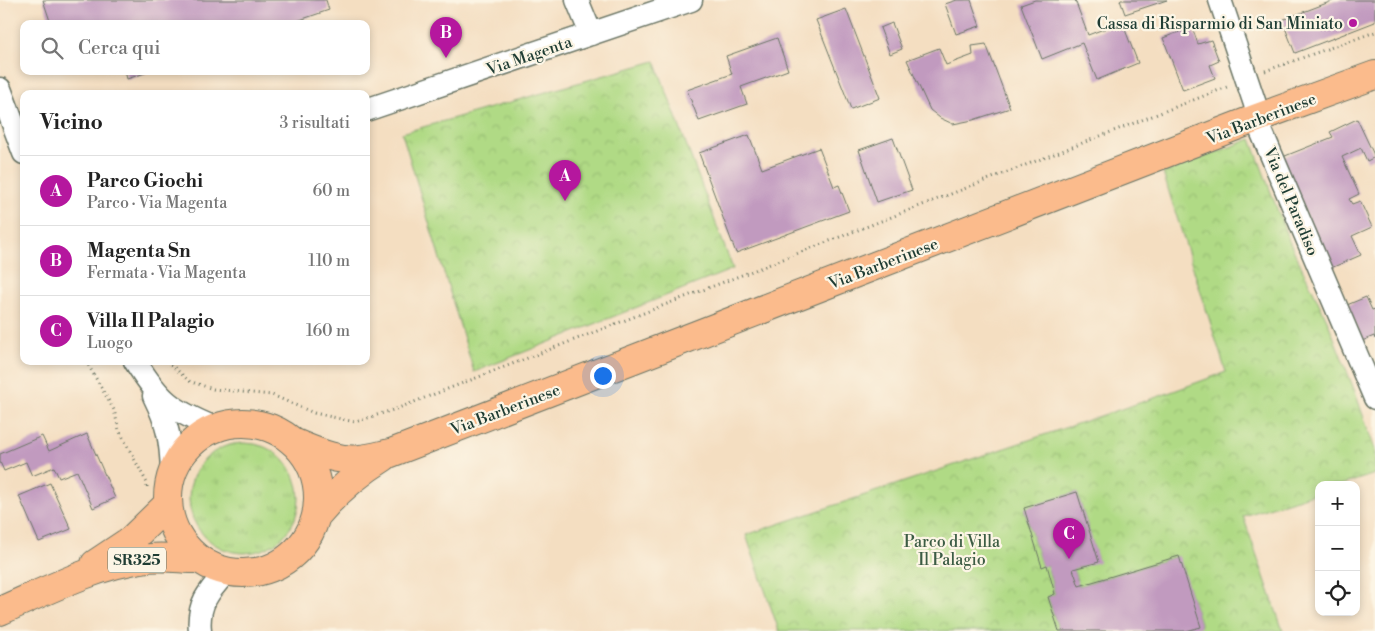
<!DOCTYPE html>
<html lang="it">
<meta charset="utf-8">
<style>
body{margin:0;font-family:"Libre Bodoni",serif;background:#f6f6f6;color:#222}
.controls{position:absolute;right:15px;bottom:15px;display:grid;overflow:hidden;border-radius:10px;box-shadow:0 2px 8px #0003}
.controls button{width:45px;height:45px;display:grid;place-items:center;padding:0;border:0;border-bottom:1px solid #e0e0e0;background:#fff;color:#222;font:25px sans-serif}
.you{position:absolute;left:602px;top:375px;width:18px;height:18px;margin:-12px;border:4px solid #fff;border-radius:50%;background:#1a73e8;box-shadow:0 0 0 8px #1a73e833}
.badge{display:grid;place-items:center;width:32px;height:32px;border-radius:50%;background:#b5179e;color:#fff;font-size:16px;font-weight:700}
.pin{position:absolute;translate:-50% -41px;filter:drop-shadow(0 1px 2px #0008)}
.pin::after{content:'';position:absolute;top:26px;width:18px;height:15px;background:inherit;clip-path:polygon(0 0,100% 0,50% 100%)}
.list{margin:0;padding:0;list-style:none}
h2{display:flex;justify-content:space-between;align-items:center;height:65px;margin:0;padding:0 20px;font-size:21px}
h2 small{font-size:16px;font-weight:400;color:#767676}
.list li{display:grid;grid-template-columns:32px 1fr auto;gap:15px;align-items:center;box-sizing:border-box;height:70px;padding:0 20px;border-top:1px solid #e0e0e0}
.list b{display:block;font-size:19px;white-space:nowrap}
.list p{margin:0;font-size:16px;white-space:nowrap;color:#767676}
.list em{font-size:16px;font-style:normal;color:#767676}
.icon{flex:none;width:28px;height:28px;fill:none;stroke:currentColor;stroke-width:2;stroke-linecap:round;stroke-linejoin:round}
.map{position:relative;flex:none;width:1375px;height:631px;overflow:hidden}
.search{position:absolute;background:#fff;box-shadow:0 2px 8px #0003;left:20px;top:20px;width:350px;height:55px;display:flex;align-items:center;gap:12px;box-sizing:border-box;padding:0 18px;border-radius:10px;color:#767676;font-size:19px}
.panel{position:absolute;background:#fff;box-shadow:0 2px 8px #0003;left:20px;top:90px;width:350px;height:275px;border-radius:10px}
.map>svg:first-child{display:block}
</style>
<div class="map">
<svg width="1375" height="631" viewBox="0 0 1375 631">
<defs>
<pattern id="grass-tufts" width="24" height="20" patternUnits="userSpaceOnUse" patternTransform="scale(1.25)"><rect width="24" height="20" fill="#b0da85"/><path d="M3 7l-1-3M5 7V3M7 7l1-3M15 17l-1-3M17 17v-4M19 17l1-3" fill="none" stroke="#97bc73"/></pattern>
<pattern id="park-crowns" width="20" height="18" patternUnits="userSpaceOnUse" patternTransform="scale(1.25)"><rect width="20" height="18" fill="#b0da85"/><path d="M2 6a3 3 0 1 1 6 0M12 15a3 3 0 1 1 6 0" fill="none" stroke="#97bc73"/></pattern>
</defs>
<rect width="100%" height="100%" fill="#fcf5e5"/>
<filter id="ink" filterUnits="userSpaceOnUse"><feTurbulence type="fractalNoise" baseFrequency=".02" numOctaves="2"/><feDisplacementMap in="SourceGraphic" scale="10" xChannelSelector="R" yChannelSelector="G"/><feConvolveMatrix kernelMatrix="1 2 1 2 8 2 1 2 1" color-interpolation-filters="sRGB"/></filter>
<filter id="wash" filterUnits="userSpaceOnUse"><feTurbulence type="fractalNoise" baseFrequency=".0096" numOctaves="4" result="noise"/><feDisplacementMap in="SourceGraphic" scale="20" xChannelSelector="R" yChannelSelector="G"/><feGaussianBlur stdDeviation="1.12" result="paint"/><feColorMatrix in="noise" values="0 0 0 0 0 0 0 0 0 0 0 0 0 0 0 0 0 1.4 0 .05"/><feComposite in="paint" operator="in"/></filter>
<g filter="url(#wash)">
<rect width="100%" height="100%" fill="#f4dec1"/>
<path fill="url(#grass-tufts)" stroke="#688c5c" d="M189 498a55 55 0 1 1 110 0a55 55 0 1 1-110 0Z"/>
<path fill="url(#park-crowns)" stroke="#688c5c" d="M655,61L733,269L474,372L402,133Z
M1251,139L1289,241L1327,320L1355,392L1375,450V474L1341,485H1319V492L1243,516L1283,631H1186L1201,626L1178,556L1079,586L1073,569L1098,561L1077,492L1024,509L1042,566L1047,565L1055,594L1048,597L1059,631H779L746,535L1160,396L1226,372L1163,173Z"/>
<g id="blocks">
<path fill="#c19abf" d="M43,0H326L329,10L288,24H51Z
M957,0H971L980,26L956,34L945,4Z
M1035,0H1075L1088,35L1122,22L1138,63L1097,80L1082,43L1042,59L1021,5Z
M1120,0H1167L1125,14Z
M1335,0H1375V22L1295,53L1282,20Z
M846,9L880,98L851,109L816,20Z
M892,23L902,49L890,54L880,28Z
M1192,27L1198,44L1211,40L1219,61L1210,65L1215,78L1183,90L1163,38Z
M777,38L788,70L741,87L747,104L699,121L687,90L732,74L726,56Z
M986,44L1010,108L973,120L953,124L940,118L930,110L907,60L939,48L946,65L973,55L972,46Z
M125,71H148V72L127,79Z
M1357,119L1375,157L1367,161L1361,148L1342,157L1359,194L1349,199L1352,204L1360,201L1372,227L1352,236L1361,255L1331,268L1280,158L1333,137L1330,132Z
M749,135L762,169L819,148L834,187L839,185L849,211L736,253L699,153Z
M893,138L912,190L877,202L859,150Z
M1366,297L1372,310L1375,309V339L1374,336L1362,341L1347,305Z
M87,434L115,498L93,508L77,471L59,478L54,467L32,476L26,462L4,471L0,462V454L42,436L49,451Z
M50,483L71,529L39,542L19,496Z
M1077,492L1099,562L1073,569L1079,586L1179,556L1201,627L1186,631H1059L1048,597L1055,594L1047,565L1042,567L1024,508Z"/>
</g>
</g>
<g filter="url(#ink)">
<use href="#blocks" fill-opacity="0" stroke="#6a7565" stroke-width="1"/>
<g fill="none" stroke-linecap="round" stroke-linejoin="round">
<defs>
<path id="minor" d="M577,0L591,34
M1220,0L1255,104L1257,118L1262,133L1375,398
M0,89L24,153
M366,110L691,0
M135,361C160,401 171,410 215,428
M154,396C168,424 171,441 172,472
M200,631C197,604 209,591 226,572"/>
<path id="major" d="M168 498a75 75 0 1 1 150 0a75 75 0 1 1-150 0Z
M295,443C315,451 338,462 360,459C370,458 381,455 391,453L1257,118L1375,75
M316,516C336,492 358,473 384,457
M95,564L131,540L168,504
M0,611C48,590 96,565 148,558C165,556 182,559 198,559"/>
</defs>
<use href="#minor" stroke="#6a7565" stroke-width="25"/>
<use href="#major" stroke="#6a7565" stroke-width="30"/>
<path stroke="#6a7565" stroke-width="3" stroke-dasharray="1 4" stroke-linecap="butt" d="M1265,71L1375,32
M86,361L114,410L119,430L147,483V491
M167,361L189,381L213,389L272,395L314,413L355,422L396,409L1227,87"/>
<use href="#minor" stroke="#fff" stroke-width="22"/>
<use href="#major" stroke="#fbbb8c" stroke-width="28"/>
</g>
</g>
<circle fill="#b5179e" stroke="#fcf5e5" stroke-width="2" cx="1353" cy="23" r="5"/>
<g text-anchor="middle" stroke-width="4.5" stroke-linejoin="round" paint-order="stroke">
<rect fill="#fcf5e5" stroke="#617469" stroke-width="1" x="108" y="547.5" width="58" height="25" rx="4"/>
<g font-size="15" font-weight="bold" fill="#1f3d34">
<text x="137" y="565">SR325</text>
</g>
<g font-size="16" fill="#1f3d34" stroke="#fcf5e5" text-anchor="end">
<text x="1343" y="29">Cassa di Risparmio di San Miniato</text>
</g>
<g font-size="16" fill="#1f3d34" stroke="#fcf5e5">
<text transform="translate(529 55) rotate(-19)" y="6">Via Magenta</text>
<text transform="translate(1261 118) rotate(-21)" y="6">Via Barberinese</text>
<text transform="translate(1292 201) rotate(67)" y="6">Via del Paradiso</text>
<text transform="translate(883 263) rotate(-21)" y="6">Via Barberinese</text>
<text transform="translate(505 409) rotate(-21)" y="6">Via Barberinese</text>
</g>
<g font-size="16" fill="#3c5c44" stroke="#fcf5e5">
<text x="952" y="547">Parco di Villa<tspan x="952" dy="18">Il Palagio</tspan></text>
</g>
</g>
</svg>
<div class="controls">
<button>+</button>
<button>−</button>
<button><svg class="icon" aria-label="locate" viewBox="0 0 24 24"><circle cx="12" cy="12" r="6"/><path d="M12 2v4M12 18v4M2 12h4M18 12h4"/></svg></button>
</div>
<div class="you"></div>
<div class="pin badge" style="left:565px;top:201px">A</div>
<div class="pin badge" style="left:446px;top:58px">B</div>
<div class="pin badge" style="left:1069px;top:559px">C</div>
<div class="search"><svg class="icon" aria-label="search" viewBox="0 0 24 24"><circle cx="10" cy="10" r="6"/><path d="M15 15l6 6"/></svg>Cerca qui</div>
<section class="panel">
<h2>Vicino<small>3 risultati</small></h2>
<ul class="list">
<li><span class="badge">A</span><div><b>Parco Giochi</b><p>Parco · Via Magenta</p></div><em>60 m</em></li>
<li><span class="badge">B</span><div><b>Magenta Sn</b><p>Fermata · Via Magenta</p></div><em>110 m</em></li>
<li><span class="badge">C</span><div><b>Villa Il Palagio</b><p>Luogo</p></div><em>160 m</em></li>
</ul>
</section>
</div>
